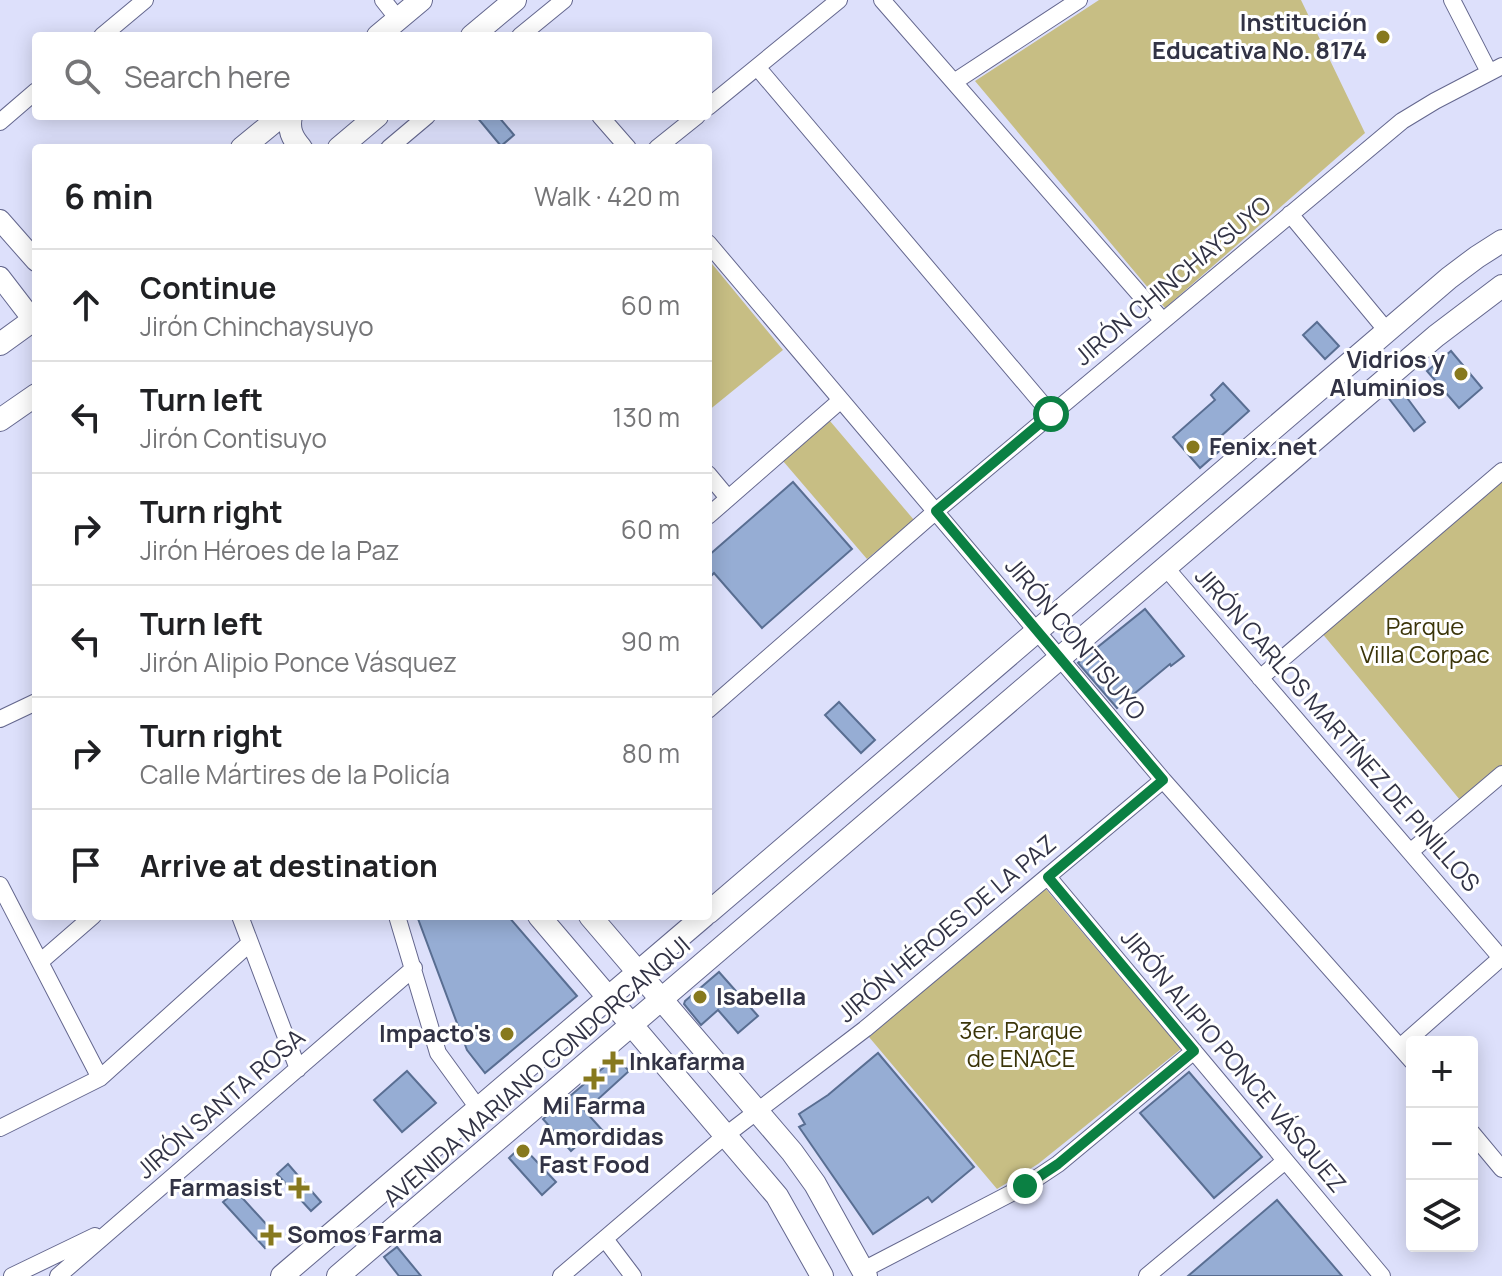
<!DOCTYPE html>
<meta charset="utf-8">
<style>
body{margin:0;font-family:Manrope,sans-serif;background:#f6f6f6;color:#202124}
.controls{position:absolute;right:24px;bottom:24px;display:grid;overflow:hidden;border-radius:8px;box-shadow:0 4px 20px #0003}
.controls button{width:72px;height:72px;display:grid;place-items:center;padding:0;border:0;border-bottom:2px solid #e0e0e0;background:#fff;color:#202124;font:40px sans-serif}
.stop{position:absolute;width:24px;height:24px;margin:-18px;border:6px solid #0b8043;border-radius:50%;background:#fff}
.stop.end{background:#0b8043;border-color:#fff;box-shadow:0 2px 8px #0008}
.list{margin:0;padding:0;list-style:none}
h2{display:flex;justify-content:space-between;align-items:center;height:104px;margin:0;padding:0 32px;font-size:34px}
h2 small{font-size:26px;font-weight:400;color:#757577}
.list li{display:grid;grid-template-columns:52px 1fr auto;gap:24px;align-items:center;box-sizing:border-box;height:112px;padding:0 32px;border-top:2px solid #e0e0e0}
.list b{display:block;font-size:30px;white-space:nowrap}
.list p{margin:0;font-size:26px;white-space:nowrap;color:#757577}
.list em{font-size:26px;font-style:normal;color:#757577}
.icon{flex:none;width:44px;height:44px;fill:none;stroke:currentColor;stroke-width:2;stroke-linecap:round;stroke-linejoin:round}
.map{position:relative;flex:none;width:1502px;height:1276px;overflow:hidden}
.search{position:absolute;background:#fff;box-shadow:0 4px 20px #0003;left:32px;top:32px;width:680px;height:88px;display:flex;align-items:center;gap:20px;box-sizing:border-box;padding:0 28px;border-radius:8px;color:#757577;font-size:30px}
.panel{position:absolute;background:#fff;box-shadow:0 4px 20px #0003;left:32px;top:144px;width:680px;height:776px;border-radius:8px}
.map>svg:first-child{display:block}
</style>
<div class="map">
<svg width="1502" height="1276" viewBox="0 0 1502 1276">
<rect width="100%" height="100%" fill="#dde0fb"/>
<path fill="#c7be84" d="M1099,0H1301L1365,133L1165,308L975,81Z
M708,259L783,350L708,411Z
M830,421L914,520L867,559L783,461Z
M1502,480V765L1460,800L1321,632Z
M1045,888L1181,1049L1038,1164L997,1189L869,1037Z"/>
<path fill="#96add4" stroke="#596e92" stroke-width="2" d="M476,116H498L514,135L501,146Z
M1317,322L1339,346L1325,359L1303,335Z
M1451,351L1482,388L1459,408L1427,371Z
M1223,383L1249,411L1219,438L1225,446L1200,468L1173,437L1215,400L1211,395Z
M1399,387L1425,422L1414,431L1387,396Z
M793,482L852,549L762,628L714,573L708,579V556Z
M1145,609L1184,656L1171,666L1170,664L1117,708L1078,663Z
M839,702L875,740L861,753L825,715Z
M417,916H508L577,996L485,1073L467,1050Z
M719,972L758,1016L738,1033L718,1010L701,1025L684,1004L685,1001Z
M878,1053L974,1167L932,1202L928,1197L873,1234L799,1127L805,1124L799,1114L828,1095Z
M616,1057L629,1071L585,1111L603,1131L588,1145L583,1140L571,1151L543,1119Z
M407,1071L436,1103L402,1132L374,1100Z
M1189,1072L1262,1157L1214,1198L1140,1113Z
M522,1146L556,1182L542,1195L509,1158Z
M288,1164L321,1202L311,1211L277,1174Z
M236,1191L278,1237L265,1248L223,1202Z
M1277,1200L1342,1276H1188Z
M397,1247L421,1276H399L384,1257Z"/>
<g fill="none" stroke-linecap="round" stroke-linejoin="round">
<defs>
<path id="minor" d="M383,0L398,19
M882,0L1163,321
M1452,0L1489,72
M102,36L145,0
M520,36L564,0
M757,67L1051,414
M954,82L1079,0
M708,107L839,0
M600,116L628,148
M0,122L36,91
M389,148L427,116
M657,148L697,116
M1290,214L1387,331
M708,243L1163,780L1412,1061
M708,474L728,498
M708,516L841,400
M1166,568L1502,959
M1260,678L1502,471
M708,710L936,511L1402,121L1435,101L1502,66
M0,719L36,702
M1410,852L1502,774
M1048,877L1382,1276
M0,885L100,1078
M240,916L298,1069
M397,916L438,1053L478,1108
M40,962L93,916
M1400,1047L1502,957
M0,1128L100,1078L250,943
M1472,1133L1502,1169
M605,1239L633,1276
M863,1270L1025,1186L1058,1164L1194,1051
M12,1276L95,1236
M58,1276L414,968
M561,1276L726,1135L865,1029L1163,780
M1147,1276L1285,1161"/>
<path id="tertiary" d="M0,220L36,261
M0,277L33,320"/>
<path id="secondary" d="M378,36L421,0
M472,36L515,0
M291,116C288,129 292,138 301,148
M242,148L281,116
M339,148L377,116
M0,344L36,318
M0,420L36,395
M708,913L1449,278L1477,257L1502,241
M539,916L777,1196L822,1276
M590,916L792,1152L815,1184L866,1276
M282,1276L704,916
M338,1276L1436,336L1502,286"/>
</defs>
<use href="#minor" stroke="#64678e" stroke-width="18"/>
<use href="#tertiary" stroke="#64678e" stroke-width="22"/>
<use href="#secondary" stroke="#64678e" stroke-width="24"/>
<use href="#minor" stroke="#fff" stroke-width="16"/>
<use href="#tertiary" stroke="#fff" stroke-width="20"/>
<use href="#secondary" stroke="#fff" stroke-width="22"/>
</g>
<g fill="none" stroke-linecap="round" stroke-linejoin="round">
<path stroke="#0b8043" stroke-width="10" d="M1025,1186L1058,1164L1194,1051L1048,877L1163,780L936,511L1051,414"/>
</g>
<g fill="#87791e" stroke="#fff" stroke-width="3">
<circle cx="1383" cy="37" r="8"/>
<circle cx="1461" cy="374" r="8"/>
<circle cx="1193" cy="447" r="8"/>
<circle cx="700" cy="997" r="8"/>
<circle cx="507" cy="1034" r="8"/>
<path d="M609 1050h8v8h8v8h-8v8h-8v-8h-8v-8h8z"/>
<path d="M590 1067h8v8h8v8h-8v8h-8v-8h-8v-8h8z"/>
<circle cx="523" cy="1151" r="8"/>
<path d="M295 1176h8v8h8v8h-8v8h-8v-8h-8v-8h8z"/>
<path d="M267 1223h8v8h8v8h-8v8h-8v-8h-8v-8h8z"/>
</g>
<g text-anchor="middle" stroke-width="6" stroke-linejoin="round" paint-order="stroke">
<g font-size="24" font-weight="bold" fill="#323345" stroke="#fff" text-anchor="start">
<text x="1367" y="31" text-anchor="end">Institución<tspan x="1367" dy="28">Educativa No. 8174</tspan></text>
<text x="1445" y="368" text-anchor="end">Vidrios y<tspan x="1445" dy="28">Aluminios</tspan></text>
<text x="1209" y="455">Fenix.net</text>
<text x="716" y="1005">Isabella</text>
<text x="491" y="1042" text-anchor="end">Impacto's</text>
<text x="629" y="1070">Inkafarma</text>
<text x="594" y="1114" text-anchor="middle">Mi Farma</text>
<text x="539" y="1145">Amordidas<tspan x="539" dy="28">Fast Food</tspan></text>
<text x="283" y="1196" text-anchor="end">Farmasist</text>
<text x="287" y="1243">Somos Farma</text>
</g>
<g font-size="24" fill="#323345" stroke="#fff">
<text transform="translate(1173 281) rotate(-40)" y="8">JIRÓN CHINCHAYSUYO</text>
<text transform="translate(1075 639) rotate(50)" y="8">JIRÓN CONTISUYO</text>
<text transform="translate(1337 730) rotate(49)" y="8">JIRÓN CARLOS MARTÍNEZ DE PINILLOS</text>
<text transform="translate(947 929) rotate(-40)" y="8">JIRÓN HÉROES DE LA PAZ</text>
<text transform="translate(1233 1061) rotate(50)" y="8">JIRÓN ALIPIO PONCE VÁSQUEZ</text>
<text transform="translate(537 1072) rotate(-41)" y="8">AVENIDA MARIANO CONDORCANQUI</text>
<text transform="translate(221 1104) rotate(-41)" y="8">JIRÓN SANTA ROSA</text>
</g>
<g font-size="24" fill="#3b3509" stroke="#fff">
<text x="1425" y="635">Parque<tspan x="1425" dy="28">Villa Corpac</tspan></text>
<text x="1021" y="1039">3er. Parque<tspan x="1021" dy="28">de ENACE</tspan></text>
</g>
</g>
</svg>
<div class="controls">
<button>+</button>
<button>−</button>
<button><svg class="icon" aria-label="layers" viewBox="0 0 24 24"><path d="M12 4l9 5-9 5-9-5zM3 14l9 5 9-5"/></svg></button>
</div>
<div class="stop" style="left:1051px;top:414px"></div>
<div class="stop end" style="left:1025px;top:1186px"></div>
<div class="search"><svg class="icon" aria-label="search" viewBox="0 0 24 24"><circle cx="10" cy="10" r="6"/><path d="M15 15l6 6"/></svg>Search here</div>
<section class="panel">
<h2>6 min<small>Walk · 420 m</small></h2>
<ul class="list">
<li><svg class="icon" aria-label="ahead" viewBox="0 0 24 24"><path d="M12 20V5M6 11l6-6 6 6"/></svg><div><b>Continue</b><p>Jirón Chinchaysuyo</p></div><em>60 m</em></li>
<li><svg class="icon" aria-label="left" viewBox="0 0 24 24"><path d="M17 20v-9H6M10 6l-5 5 5 5"/></svg><div><b>Turn left</b><p>Jirón Contisuyo</p></div><em>130 m</em></li>
<li><svg class="icon" aria-label="right" viewBox="0 0 24 24"><path d="M7 20v-9h11M14 6l5 5-5 5"/></svg><div><b>Turn right</b><p>Jirón Héroes de la Paz</p></div><em>60 m</em></li>
<li><svg class="icon" aria-label="left" viewBox="0 0 24 24"><path d="M17 20v-9H6M10 6l-5 5 5 5"/></svg><div><b>Turn left</b><p>Jirón Alipio Ponce Vásquez</p></div><em>90 m</em></li>
<li><svg class="icon" aria-label="right" viewBox="0 0 24 24"><path d="M7 20v-9h11M14 6l5 5-5 5"/></svg><div><b>Turn right</b><p>Calle Mártires de la Policía</p></div><em>80 m</em></li>
<li><svg class="icon" aria-label="arrive" viewBox="0 0 24 24"><path d="M6 21V4h12l-3 4 3 4H6"/></svg><div><b>Arrive at destination</b></div></li>
</ul>
</section>
</div>
